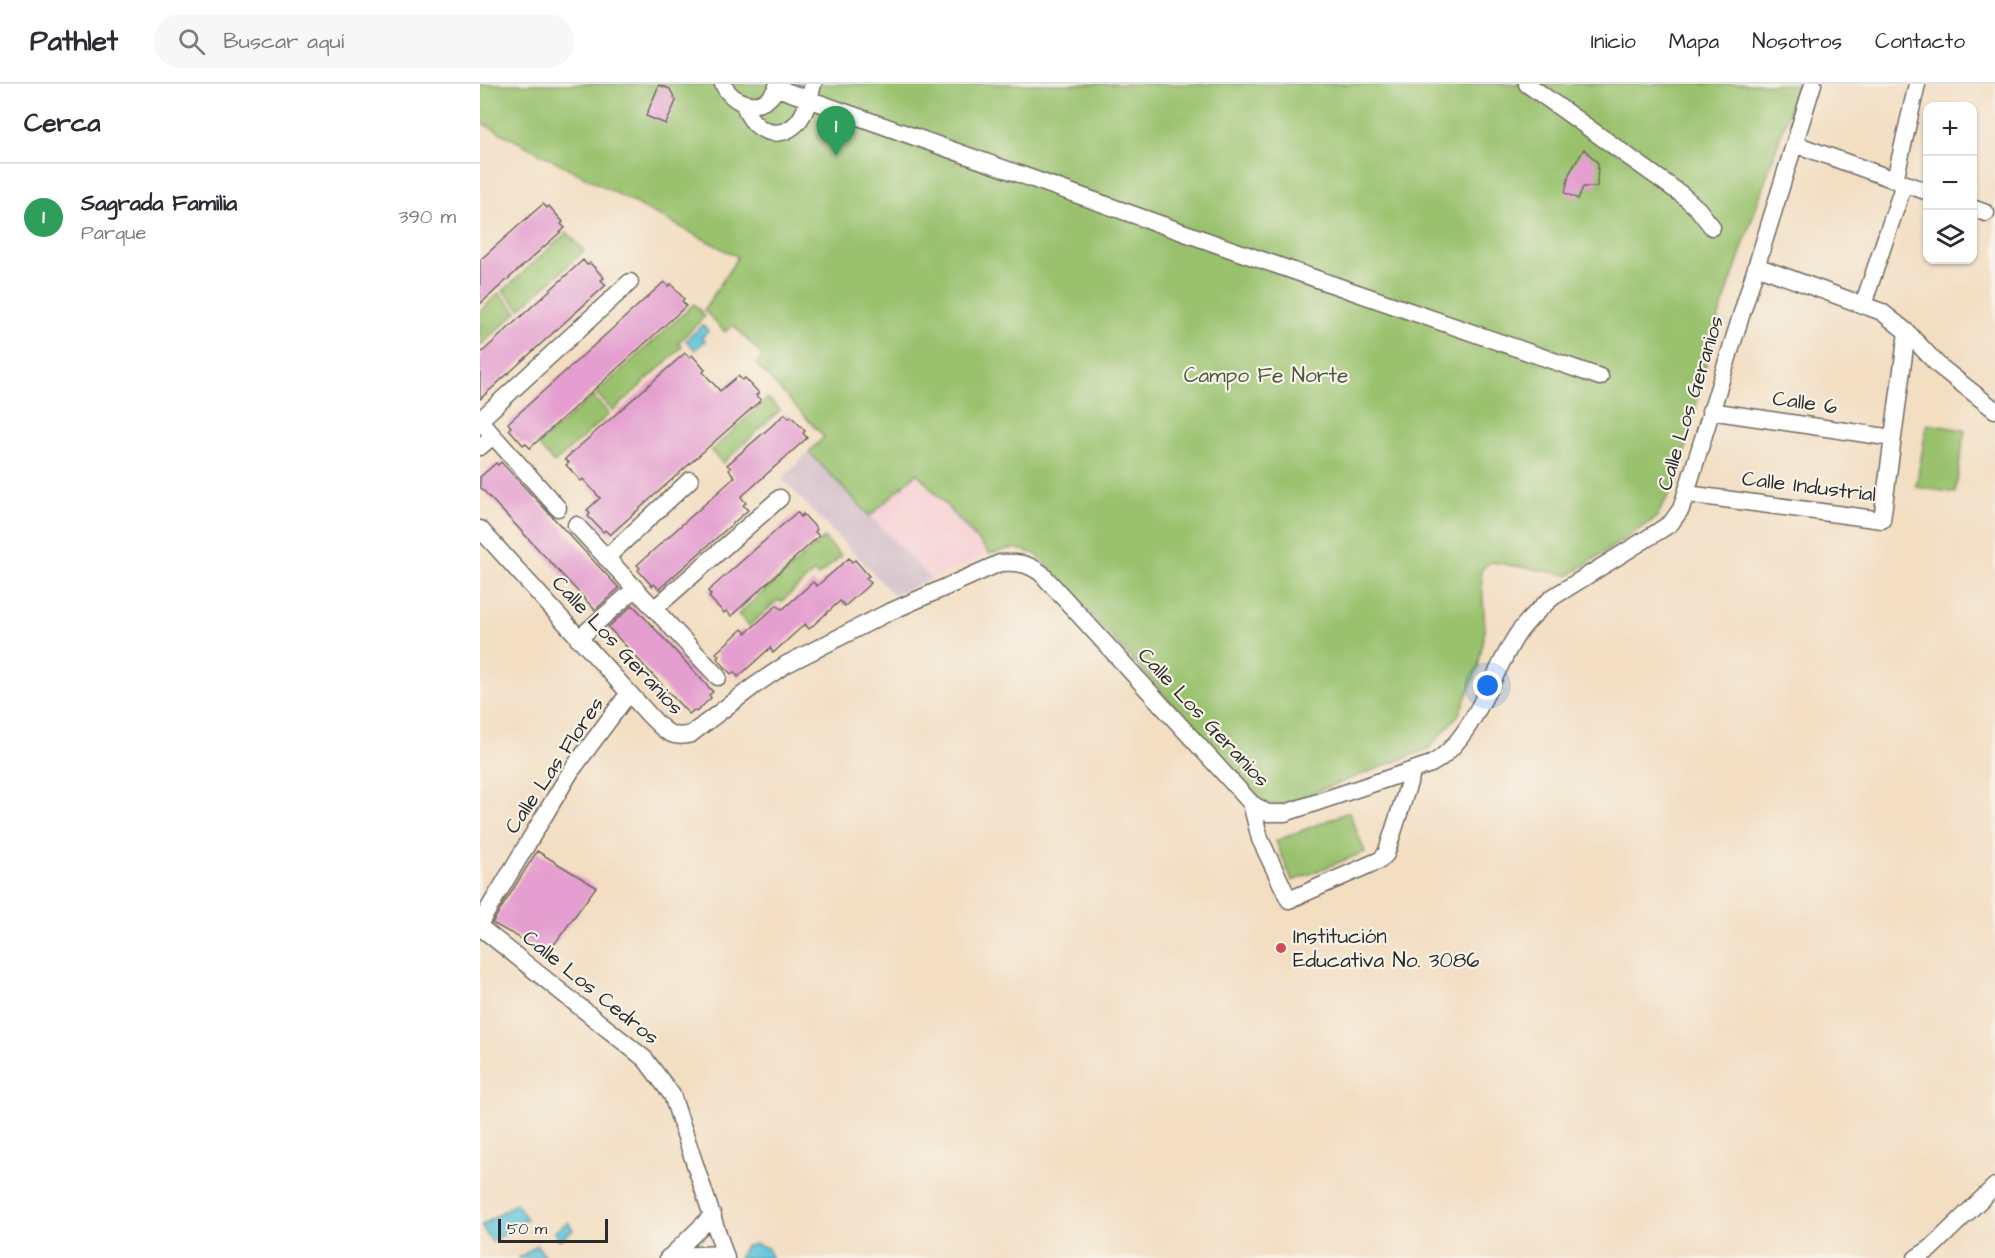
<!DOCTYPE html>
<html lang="es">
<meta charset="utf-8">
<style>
body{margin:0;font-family:"Architects Daughter",sans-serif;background:#f7f7f7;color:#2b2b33}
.controls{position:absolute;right:18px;top:18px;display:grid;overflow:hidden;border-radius:12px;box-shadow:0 2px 4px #0004}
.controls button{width:54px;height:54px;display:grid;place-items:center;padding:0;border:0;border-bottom:2px solid #e1e1e2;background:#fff;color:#2b2b33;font:30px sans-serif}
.scale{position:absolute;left:18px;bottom:15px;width:110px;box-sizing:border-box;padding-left:6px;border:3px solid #2b2b2b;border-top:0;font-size:16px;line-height:21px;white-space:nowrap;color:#2b2b2b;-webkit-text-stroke:4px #f7f3e8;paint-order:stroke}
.you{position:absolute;left:1008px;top:602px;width:21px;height:21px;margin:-15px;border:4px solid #fff;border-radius:50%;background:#1a73e8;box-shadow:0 0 0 9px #1a73e833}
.badge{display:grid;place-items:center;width:39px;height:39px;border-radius:50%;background:#111827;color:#fff;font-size:20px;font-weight:700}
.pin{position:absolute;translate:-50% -50px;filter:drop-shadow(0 2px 3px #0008)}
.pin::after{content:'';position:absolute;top:32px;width:21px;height:18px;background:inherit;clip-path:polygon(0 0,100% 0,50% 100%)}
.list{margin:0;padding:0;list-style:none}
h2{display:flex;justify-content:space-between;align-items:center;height:78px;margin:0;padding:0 24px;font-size:26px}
h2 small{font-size:20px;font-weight:400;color:#7c7c81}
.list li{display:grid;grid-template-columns:39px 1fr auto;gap:18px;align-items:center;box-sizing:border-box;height:108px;padding:0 24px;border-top:2px solid #e1e1e2}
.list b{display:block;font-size:22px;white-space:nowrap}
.list p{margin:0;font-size:20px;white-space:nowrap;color:#7c7c81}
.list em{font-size:20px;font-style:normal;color:#7c7c81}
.icon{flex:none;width:33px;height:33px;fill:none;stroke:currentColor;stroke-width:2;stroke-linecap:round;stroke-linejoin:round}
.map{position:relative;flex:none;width:1515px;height:1174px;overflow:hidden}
header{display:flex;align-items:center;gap:36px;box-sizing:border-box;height:84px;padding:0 30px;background:#fff;border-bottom:2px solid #e1e1e2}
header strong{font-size:28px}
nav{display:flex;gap:33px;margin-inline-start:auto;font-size:21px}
.search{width:420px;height:54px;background:#f7f7f7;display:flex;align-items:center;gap:15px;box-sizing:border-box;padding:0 21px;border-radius:33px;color:#7c7c81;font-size:22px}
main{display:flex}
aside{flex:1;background:#fff}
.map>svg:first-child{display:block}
</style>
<header>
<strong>Pathlet</strong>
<div class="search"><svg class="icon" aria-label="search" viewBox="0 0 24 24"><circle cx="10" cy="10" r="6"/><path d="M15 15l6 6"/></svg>Buscar aquí</div>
<nav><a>Inicio</a><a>Mapa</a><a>Nosotros</a><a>Contacto</a></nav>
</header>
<main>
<aside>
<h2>Cerca<small></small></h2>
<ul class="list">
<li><span class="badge" style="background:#2e9e5b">1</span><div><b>Sagrada Familia</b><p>Parque</p></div><em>390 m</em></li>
</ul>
</aside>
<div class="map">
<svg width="1515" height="1174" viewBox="0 0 1515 1174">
<rect width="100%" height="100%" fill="#f7f3e8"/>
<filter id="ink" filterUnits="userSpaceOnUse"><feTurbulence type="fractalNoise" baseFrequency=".0167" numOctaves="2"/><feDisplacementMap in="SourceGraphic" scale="12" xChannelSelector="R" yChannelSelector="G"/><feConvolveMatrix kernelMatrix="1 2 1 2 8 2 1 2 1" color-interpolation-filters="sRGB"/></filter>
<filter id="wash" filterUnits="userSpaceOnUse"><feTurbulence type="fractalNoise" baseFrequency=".008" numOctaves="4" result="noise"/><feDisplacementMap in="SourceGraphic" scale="24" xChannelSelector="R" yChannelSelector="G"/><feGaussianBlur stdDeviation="1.35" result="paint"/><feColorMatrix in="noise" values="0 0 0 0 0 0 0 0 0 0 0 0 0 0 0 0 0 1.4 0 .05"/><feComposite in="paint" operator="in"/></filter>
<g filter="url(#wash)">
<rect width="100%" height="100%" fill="#f3dec2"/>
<path fill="#f7cfd4" d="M437,389L510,470L451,495L390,432Z"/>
<path fill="#d2bdc8" d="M329,368L451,495L414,511L302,395Z"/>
<path fill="#9ac26e" stroke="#62764c" stroke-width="1.5" d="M0,0H1318L1233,250L1200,390L1176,434L1090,491L1010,478L1001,486L1005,545L998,584L979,630L948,665L799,722L782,718L556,470L534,464L510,470L437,389L390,432L329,368L344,353L276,280L283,272L253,241L245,248L224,226L258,173L0,38Z
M87,148L104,167L40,225L23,207Z
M19,209L37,228L0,262V227Z
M214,220L225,232L198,259L202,263L133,327L116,309Z
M113,312L129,330L74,379L58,361Z
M288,314L300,326L243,379L231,367Z
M1447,340L1485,346L1475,409L1436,403Z
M344,454L361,472L338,492L334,488L301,518L298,516L269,542L258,530Z
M869,728L885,768L812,797L796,757Z"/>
<path fill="#5ec5da" stroke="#447882" stroke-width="1.5" d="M223,241L228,247L222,253L225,257L215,266L206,256Z
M36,1119L47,1135L12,1158L1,1142Z
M88,1138L93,1146L80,1156L74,1148Z
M275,1160L288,1164L291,1174H259L264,1163Z
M57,1161L64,1171L60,1174H39Z"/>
<g id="blocks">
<path fill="#e49ecf" d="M179,1L190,5L196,17L186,40L166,32Z
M1104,65L1118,79L1117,103H1103L1098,115L1085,109L1089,90Z
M63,120L67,124L69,122L83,138L81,140L85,144L0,220V176Z
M103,176L107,181L110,179L115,184L124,194L121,196L126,201L0,315V270Z
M184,198L188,202L191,200L204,215L202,217L206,222L50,364L45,359L43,361L29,345L31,343L28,339Z
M205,269L209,273L212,271L225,286L223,288L240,307L258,292L262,296L265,294L279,309L276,311L281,316L130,451L125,446L123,448L108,432L110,430L107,426L120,414L103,395L101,397L86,381L89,379L85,375Z
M305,330L309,334L311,332L325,347L323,349L327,354L261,413L266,419L263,421L268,426L179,505L174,500L172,502L158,486L160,484L157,481L255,393L249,386L251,384L247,381Z
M21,378L139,504L115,526L0,403V393L16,379L18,381Z
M317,428L321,433L323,430L337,445L335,448L339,452L251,532L246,527L244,529L229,513L231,511L228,507Z
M369,474L372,478L375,476L389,492L386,494L391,499L365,522L360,517L329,545L325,540L293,569L290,564L258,593L254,588L251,590L237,574L239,572L236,569L262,545L266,549L297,521L301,525L304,524L333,498L337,502Z
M153,521L233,608L229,611L231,614L216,628L214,626L209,630L128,543Z
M57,767L116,803L68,869L12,839Z"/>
</g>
</g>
<g filter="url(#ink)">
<use href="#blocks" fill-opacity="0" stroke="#716a60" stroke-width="1.5"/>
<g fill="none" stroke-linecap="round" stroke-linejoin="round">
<defs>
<path id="minor" d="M243,0C255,25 288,29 298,0
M1047,0L1201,110L1218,125L1232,143
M297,4L753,166L1120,293
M264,19C269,44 296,60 317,39C326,29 330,13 333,0
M1315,60L1448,108
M1415,96L1437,0
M1492,124L1506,129
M1276,182L1402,228L1427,248L1458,281L1515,326
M1383,221L1424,100
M1230,327L1413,354
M0,336L150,198
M0,337L78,424
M0,363L13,352
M1207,410L1402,436L1427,248
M96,441L238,593
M0,445L170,632C183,645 190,656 211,650L274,602L305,581L405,530L520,479C537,478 547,479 561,489L771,719L787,729H805L951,680C991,659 1012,591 1035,554C1045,538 1059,525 1073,513L1179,447L1191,439L1201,425L1333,0
M126,474L210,396
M174,525L300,414
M98,555L155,505
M771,719L780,755L809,816L900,776L906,770L933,686
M0,839L91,687L149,609
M0,843L165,975L192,1011L246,1174
M191,1172L233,1131
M188,1174L191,1172L245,1170
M1436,1174L1450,1165L1515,1102"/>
</defs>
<use href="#minor" stroke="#716a60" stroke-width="19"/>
<use href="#minor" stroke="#fff" stroke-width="16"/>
</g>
</g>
<circle fill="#d1495b" stroke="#f7f3e8" stroke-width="2" cx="801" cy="864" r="6"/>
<g text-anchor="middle" stroke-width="4.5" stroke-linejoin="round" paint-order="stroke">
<g font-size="21" fill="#4c583f" stroke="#f7f3e8">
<text x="786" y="298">Campo Fe Norte</text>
</g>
<g font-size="21" fill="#2b2b2b" stroke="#f7f3e8">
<text transform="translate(1325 318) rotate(8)" y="7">Calle 6</text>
<text transform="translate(1210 319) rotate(-73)" y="7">Calle Los Geranios</text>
<text transform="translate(1329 402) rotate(7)" y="7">Calle Industrial</text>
<text transform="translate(138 561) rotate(47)" y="7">Calle Los Geranios</text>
<text transform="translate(724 633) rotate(47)" y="7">Calle Los Geranios</text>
<text transform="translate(74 681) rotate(-56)" y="7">Calle Las Flores</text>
<text transform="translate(111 903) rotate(39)" y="7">Calle Los Cedros</text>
</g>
<g font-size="21" fill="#2b2b2b" stroke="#f7f3e8" text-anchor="start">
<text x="813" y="859">Institución<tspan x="813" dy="24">Educativa No. 3086</tspan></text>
</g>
</g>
</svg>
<div class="controls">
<button>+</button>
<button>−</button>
<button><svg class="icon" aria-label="layers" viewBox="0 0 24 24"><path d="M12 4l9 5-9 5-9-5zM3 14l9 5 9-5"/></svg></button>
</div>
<div class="scale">50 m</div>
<div class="you"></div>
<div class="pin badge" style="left:356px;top:72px;background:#2e9e5b">1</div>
</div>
</main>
